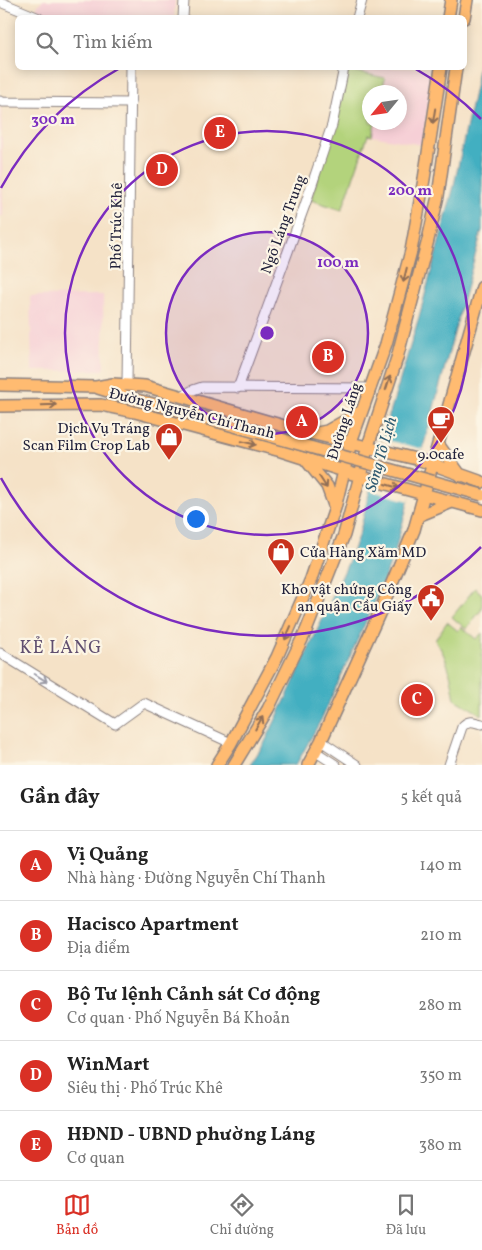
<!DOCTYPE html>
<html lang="vi">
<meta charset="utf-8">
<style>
body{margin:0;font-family:Vollkorn,serif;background:#f6f6f6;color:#222}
.compass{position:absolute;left:362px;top:85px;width:45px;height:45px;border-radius:50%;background:#fff;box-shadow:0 2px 12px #0003;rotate:241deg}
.you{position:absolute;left:195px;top:518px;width:18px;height:18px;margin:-12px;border:4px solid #fff;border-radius:50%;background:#1a73e8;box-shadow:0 0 0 8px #1a73e833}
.badge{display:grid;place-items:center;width:32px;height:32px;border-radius:50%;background:#d93025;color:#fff;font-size:16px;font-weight:700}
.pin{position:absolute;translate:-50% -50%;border:2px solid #fff;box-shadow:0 1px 5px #0006}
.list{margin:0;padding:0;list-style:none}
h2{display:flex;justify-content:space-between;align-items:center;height:65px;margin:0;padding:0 20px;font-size:21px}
h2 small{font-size:16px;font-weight:400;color:#767676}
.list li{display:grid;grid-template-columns:32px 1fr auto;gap:15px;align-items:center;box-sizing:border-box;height:70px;padding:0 20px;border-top:1px solid #e0e0e0}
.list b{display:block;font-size:19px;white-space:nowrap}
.list p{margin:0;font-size:16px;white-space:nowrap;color:#767676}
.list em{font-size:16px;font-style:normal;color:#767676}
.icon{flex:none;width:28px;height:28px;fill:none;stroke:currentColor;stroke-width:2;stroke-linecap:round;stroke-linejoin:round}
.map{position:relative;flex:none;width:482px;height:765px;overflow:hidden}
.search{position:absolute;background:#fff;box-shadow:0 2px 12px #0003;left:15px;right:15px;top:15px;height:55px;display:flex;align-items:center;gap:12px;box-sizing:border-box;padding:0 18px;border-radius:8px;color:#767676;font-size:19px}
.sheet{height:415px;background:#fff}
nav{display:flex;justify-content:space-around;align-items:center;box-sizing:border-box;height:70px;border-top:1px solid #e0e0e0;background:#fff;font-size:14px;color:#767676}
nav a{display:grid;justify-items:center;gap:2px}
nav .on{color:#d93025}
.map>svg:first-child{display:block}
</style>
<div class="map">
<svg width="482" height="765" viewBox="0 0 482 765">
<rect width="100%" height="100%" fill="#fcf5e5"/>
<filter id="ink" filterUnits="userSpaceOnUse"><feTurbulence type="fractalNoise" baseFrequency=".02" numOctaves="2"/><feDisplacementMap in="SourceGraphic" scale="10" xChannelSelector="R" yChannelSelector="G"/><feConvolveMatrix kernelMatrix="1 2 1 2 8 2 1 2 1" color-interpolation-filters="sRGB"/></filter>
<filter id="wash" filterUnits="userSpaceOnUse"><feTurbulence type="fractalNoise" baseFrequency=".0096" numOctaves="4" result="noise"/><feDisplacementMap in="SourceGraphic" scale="20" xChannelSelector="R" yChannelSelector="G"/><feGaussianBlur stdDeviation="1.12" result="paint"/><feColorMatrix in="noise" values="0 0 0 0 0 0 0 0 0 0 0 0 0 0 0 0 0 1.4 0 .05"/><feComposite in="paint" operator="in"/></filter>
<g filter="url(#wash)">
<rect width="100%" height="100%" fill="#f5e2c7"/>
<path fill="#f6cfd6" d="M42,0H175L174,17H53L34,11Z
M348,68H434L422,145L372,136L375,123L400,122V92H382L385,78L348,70Z
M0,105H1L3,216H0Z
M103,295L104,370L32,371L30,296Z"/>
<path fill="#b3d37b" stroke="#6a7a5b" d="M348,70L385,78L382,92H370V122L375,123L372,136L368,135L342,210L311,200Z
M475,588L482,594V609L466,629L452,617Z
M447,622L458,631L461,627L476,639L482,633V715L455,699C451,678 449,659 435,640Z"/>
<path fill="#43afc1" stroke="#32687e" d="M482,36V230L395,551L379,593L321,720L296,765H250L264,744L289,692L348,563L360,531L382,439L419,317L453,190L476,83Z"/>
<path fill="#f5e2c7" d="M382,439L423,449L418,467L420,469L416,484H414L409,501L369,490L374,472L371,471Z"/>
</g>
<g filter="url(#ink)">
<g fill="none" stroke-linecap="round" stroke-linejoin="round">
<defs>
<path id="minor" d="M0,2L39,18
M183,18L184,0
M357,18L362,0
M0,101L3,102L131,103
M127,384L131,68
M238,388L305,205L332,125L344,68
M182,396L193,390L202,387L371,388
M0,653L115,724L144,703L231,743
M321,741L357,765
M316,752L336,765
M449,765L462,727C468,719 473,722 482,724"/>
<path id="major" d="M448,18L451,0
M464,18L467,0
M0,385L96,387L113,384L145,386L298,430L420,460L482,482
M98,388L133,399
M0,406L101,405L135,412L281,451L372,480L482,510
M317,433L327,431L362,411
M438,444L461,476
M306,460L327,486L335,508
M418,516L452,502
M217,765L231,743L277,657L311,579L335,508L351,442L386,344L411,251L424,179L441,68
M234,765L268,709L306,631L344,535L368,446L397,358L428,240L438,196L456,68
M308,765L321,741L379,614L414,530L482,287"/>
</defs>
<use href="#minor" stroke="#8c8281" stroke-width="11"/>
<use href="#major" stroke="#8c8281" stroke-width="14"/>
<use href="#minor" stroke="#fff" stroke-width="9"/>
<use href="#major" stroke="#ffbb71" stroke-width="11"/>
<defs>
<path id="major-bridge" d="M133,399L166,407L482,495"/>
</defs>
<use href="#major-bridge" stroke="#8c8281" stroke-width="14" stroke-linecap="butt"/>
<use href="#major-bridge" stroke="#ffbb71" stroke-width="11"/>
</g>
<defs><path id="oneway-shaft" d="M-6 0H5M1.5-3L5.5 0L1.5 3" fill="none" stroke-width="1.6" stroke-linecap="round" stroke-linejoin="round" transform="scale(1.25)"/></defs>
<g stroke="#906e56">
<use href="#oneway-shaft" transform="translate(434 116) rotate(99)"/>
<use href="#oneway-shaft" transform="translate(405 275) rotate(104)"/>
<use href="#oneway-shaft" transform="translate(388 383) rotate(-72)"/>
<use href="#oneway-shaft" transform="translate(49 405) rotate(-2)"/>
<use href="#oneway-shaft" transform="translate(249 443) rotate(14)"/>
<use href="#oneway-shaft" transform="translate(323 482) rotate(57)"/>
<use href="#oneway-shaft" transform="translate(392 486) rotate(16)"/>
<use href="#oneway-shaft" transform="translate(288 633) rotate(114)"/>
<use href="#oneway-shaft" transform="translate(259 723) rotate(-60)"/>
</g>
<use stroke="#9c9ca7" href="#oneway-shaft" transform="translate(41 678) rotate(32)"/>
</g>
<circle cx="267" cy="333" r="101" fill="#7b2cbf" fill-opacity=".12"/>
<g fill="none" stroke="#7b2cbf" stroke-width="2.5">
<circle cx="267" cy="333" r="101"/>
<circle cx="267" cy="333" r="202"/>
<path d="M481 547A303 303 0 0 1 1 478M1 188A303 303 0 0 1 120 68M414 68A303 303 0 0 1 481 119"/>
</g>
<defs>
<symbol id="cafe-pin" viewBox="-11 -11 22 30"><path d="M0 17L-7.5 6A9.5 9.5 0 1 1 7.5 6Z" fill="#c8321e" stroke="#fcf5e5"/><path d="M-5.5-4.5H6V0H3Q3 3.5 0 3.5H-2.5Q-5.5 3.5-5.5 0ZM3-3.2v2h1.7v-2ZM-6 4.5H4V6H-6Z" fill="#fff"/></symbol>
<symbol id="shop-pin" viewBox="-11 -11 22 30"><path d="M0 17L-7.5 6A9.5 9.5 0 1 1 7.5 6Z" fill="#c8321e" stroke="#fcf5e5"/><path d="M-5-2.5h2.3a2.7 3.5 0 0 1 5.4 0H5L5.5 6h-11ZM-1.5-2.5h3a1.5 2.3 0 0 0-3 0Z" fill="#fff"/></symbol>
<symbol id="civic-pin" viewBox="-11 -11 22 30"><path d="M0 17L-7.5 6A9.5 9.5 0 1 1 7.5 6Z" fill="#c8321e" stroke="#fcf5e5"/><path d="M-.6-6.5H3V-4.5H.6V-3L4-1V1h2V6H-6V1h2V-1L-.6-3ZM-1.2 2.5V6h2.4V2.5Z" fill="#fff"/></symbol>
</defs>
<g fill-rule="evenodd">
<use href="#cafe-pin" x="425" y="404" width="32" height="43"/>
<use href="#shop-pin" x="153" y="421" width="32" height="43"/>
<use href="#shop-pin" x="265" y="536" width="32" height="43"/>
<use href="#civic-pin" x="415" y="582" width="32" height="43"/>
</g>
<g text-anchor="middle" stroke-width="4.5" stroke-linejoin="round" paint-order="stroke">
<g font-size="15" fill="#22223b" stroke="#fcf5e5">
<text transform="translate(283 224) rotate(-70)" y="5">Ngõ Láng Trung</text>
<text transform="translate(116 226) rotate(-89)" y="5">Phố Trúc Khê</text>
<text transform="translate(192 413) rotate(14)" y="5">Đường Nguyễn Chí Thanh</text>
<text transform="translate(344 421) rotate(-72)" y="5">Đường Láng</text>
</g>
<g font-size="15" fill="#22223b" stroke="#fcf5e5" text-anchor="end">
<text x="150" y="433">Dịch Vụ Tráng<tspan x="150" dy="17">Scan Film Crop Lab</tspan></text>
<text x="441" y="459" text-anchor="middle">9.0cafe</text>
<text x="300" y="557" text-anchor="start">Cửa Hàng Xăm MD</text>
<text x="412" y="594">Kho vật chứng Công<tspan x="412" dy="17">an quận Cầu Giấy</tspan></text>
</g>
<g font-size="16" font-style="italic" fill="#2f5a71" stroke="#fcf5e5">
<text transform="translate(380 454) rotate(-74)" y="6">Sông Tô Lịch</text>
</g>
<g font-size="18" letter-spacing="1" fill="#604f70" stroke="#fcf5e5">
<text x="61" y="653">KẺ LÁNG</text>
</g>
</g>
<circle cx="267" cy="333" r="8" fill="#7b2cbf" stroke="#fcf5e5" stroke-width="2.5"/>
<g font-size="15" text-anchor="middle" font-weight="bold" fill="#7b2cbf" stroke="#fcf5e5" stroke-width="4.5" stroke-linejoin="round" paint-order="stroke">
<text x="53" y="124">300 m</text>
<text x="410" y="195">200 m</text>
<text x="338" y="267">100 m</text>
</g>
</svg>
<svg class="compass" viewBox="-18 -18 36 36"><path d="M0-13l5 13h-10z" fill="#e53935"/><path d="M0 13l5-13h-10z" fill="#767676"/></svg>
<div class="you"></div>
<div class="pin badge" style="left:302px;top:422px">A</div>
<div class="pin badge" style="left:328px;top:357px">B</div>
<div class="pin badge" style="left:417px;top:700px">C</div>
<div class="pin badge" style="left:162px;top:170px">D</div>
<div class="pin badge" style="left:220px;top:133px">E</div>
<div class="search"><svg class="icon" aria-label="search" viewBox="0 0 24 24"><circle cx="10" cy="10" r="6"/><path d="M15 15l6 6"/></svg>Tìm kiếm</div>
</div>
<section class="sheet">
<h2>Gần đây<small>5 kết quả</small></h2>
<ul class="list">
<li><span class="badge">A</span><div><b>Vị Quảng</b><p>Nhà hàng · Đường Nguyễn Chí Thanh</p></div><em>140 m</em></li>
<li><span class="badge">B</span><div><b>Hacisco Apartment</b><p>Địa điểm</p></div><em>210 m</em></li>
<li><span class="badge">C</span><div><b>Bộ Tư lệnh Cảnh sát Cơ động</b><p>Cơ quan · Phố Nguyễn Bá Khoản</p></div><em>280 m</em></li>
<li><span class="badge">D</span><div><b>WinMart</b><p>Siêu thị · Phố Trúc Khê</p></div><em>350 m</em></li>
<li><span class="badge">E</span><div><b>HĐND - UBND phường Láng</b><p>Cơ quan</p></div><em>380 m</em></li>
</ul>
</section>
<nav>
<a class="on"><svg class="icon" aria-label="map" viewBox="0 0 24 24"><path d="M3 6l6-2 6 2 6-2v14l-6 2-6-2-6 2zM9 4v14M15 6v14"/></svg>Bản đồ</a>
<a><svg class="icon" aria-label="directions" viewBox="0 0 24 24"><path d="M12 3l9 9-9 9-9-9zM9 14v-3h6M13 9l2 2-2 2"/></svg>Chỉ đường</a>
<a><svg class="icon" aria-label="saved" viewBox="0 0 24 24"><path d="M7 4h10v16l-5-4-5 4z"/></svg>Đã lưu</a>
</nav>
